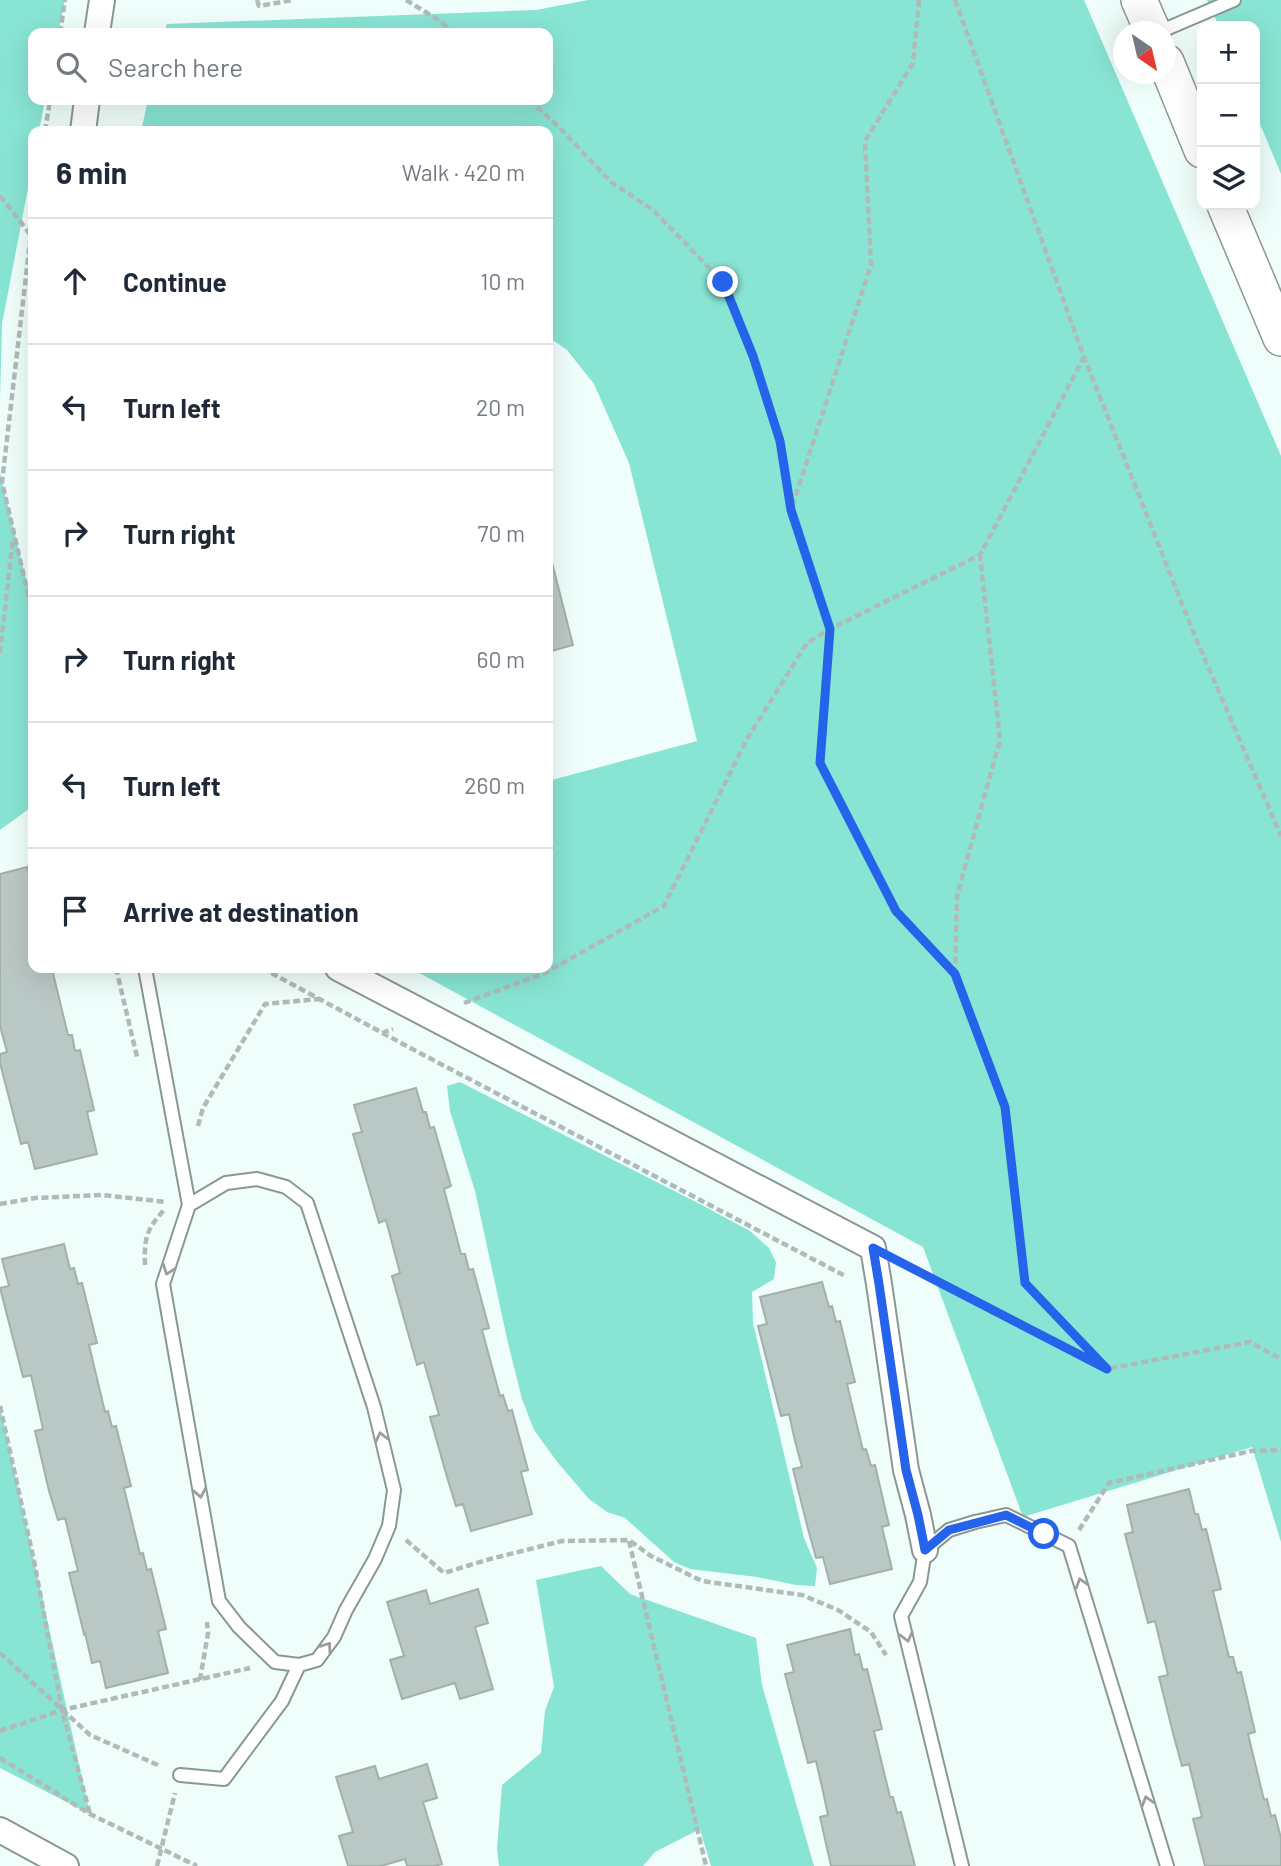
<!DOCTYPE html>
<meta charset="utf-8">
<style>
body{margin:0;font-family:Barlow,sans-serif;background:#f2f2f3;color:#1f2937}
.controls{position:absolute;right:21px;top:21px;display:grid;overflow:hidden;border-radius:14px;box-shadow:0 7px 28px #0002}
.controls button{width:63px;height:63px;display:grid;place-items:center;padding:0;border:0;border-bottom:2px solid #e0e1e3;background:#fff;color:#1f2937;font:35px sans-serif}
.compass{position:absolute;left:1113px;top:21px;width:63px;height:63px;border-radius:50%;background:#fff;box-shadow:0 7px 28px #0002;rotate:146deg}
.stop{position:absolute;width:21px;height:21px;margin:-16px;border:5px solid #2563eb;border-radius:50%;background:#fff}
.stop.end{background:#2563eb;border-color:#fff;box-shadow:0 2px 7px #0008}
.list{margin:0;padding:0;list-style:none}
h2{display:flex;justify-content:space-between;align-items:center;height:91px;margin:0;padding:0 28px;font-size:30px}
h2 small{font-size:23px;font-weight:400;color:#747a83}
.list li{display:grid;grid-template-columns:46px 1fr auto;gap:21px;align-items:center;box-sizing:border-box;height:126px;padding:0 28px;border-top:2px solid #e0e1e3}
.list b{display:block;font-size:26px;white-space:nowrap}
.list em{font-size:23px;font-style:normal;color:#747a83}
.icon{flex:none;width:38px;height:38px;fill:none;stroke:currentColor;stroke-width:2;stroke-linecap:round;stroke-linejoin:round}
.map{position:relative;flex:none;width:1281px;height:1866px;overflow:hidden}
.search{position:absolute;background:#fff;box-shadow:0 7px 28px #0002;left:28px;top:28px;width:525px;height:77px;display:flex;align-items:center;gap:18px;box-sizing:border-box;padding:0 24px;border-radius:14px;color:#747a83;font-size:26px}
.panel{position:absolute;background:#fff;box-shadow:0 7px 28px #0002;left:28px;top:126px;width:525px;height:847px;border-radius:14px}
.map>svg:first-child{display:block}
</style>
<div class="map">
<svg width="1281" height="1866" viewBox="0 0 1281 1866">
<rect width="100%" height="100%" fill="#effefa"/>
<path fill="#88e4d3" d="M0,0H65L58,33H33V100H45L39,131H33V162L2,324L0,400Z
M588,0H1084L1281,456V1542L1252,1447L1023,1517L923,1247L410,968H548V781L697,741L629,463L594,384L567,350L548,337V131H141L148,100H548V33H164L167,24L536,10Z
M1207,0H1281V174L1255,112V26H1219Z
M0,473L33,608V806L0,830Z
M460,1082L700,1204L750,1231L769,1248L776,1262L774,1279L752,1292L753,1323L804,1538L817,1568L815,1586L796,1585L757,1577L690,1569L674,1562L625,1518L607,1512L589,1499L558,1463L534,1430L522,1399L508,1343L475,1191L450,1111L447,1086Z
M0,1406L90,1814L0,1768Z
M601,1566L630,1594L756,1638L762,1685L814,1866H711L700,1829L655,1852L643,1866H499L497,1849L502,1785L541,1753L545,1711L554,1687L536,1580Z"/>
<path fill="#bac8c5" stroke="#a2b0ac" stroke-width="2" d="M548,547L573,645L548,652Z
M27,867L33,891V968H57L52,969L68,1035H72L75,1051L80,1050L94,1110L87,1112L97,1154L35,1169L28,1142L21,1144L0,1063V1054L7,1052L0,1026V874Z
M416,1088L423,1112H426L430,1128L434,1127L451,1186L444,1189L461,1254H465L469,1270L473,1269L489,1328L482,1330L500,1396L503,1395L508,1411L512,1410L528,1470L521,1472L532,1514L471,1531L463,1504L456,1506L447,1477L430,1417L439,1415L424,1362L417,1365L392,1276L400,1273L386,1220L379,1223L353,1134L362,1132L354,1105Z
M64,1244L70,1269L74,1268L78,1284L82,1283L97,1343L89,1345L105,1412L108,1411L112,1427L116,1426L131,1486L124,1488L140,1554L143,1553L147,1570L151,1569L166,1629L158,1631L168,1673L106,1688L100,1661L92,1663L85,1633L84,1634L69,1573L78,1571L65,1518L58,1520L49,1491L35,1431L43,1429L31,1375L23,1377L0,1288L9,1286L2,1259Z
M822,1282L829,1307L832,1306L836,1322L840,1321L855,1382L847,1384L863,1450L866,1449L871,1466L875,1465L889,1525L882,1527L892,1569L830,1584L823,1557L816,1558L808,1529L793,1469L802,1467L795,1441L789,1414L781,1416L758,1326L767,1324L760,1297Z
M1189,1489L1195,1514H1198L1202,1530L1206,1529L1221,1589L1213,1591L1229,1657H1233L1237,1673L1241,1672L1255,1732L1248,1734L1264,1800L1267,1799L1271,1816L1275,1815L1281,1838V1866H1205L1193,1819L1202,1817L1189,1764L1182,1766L1174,1737L1159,1677L1168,1675L1155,1621L1148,1623L1125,1534L1133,1532L1127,1505Z
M478,1589L488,1623L475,1627L493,1689L460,1699L455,1683L402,1699L390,1660L404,1656L387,1602L426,1590L430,1604Z
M850,1629L855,1655L859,1654L863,1670L867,1669L882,1729L874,1731L890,1797H893L897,1813L901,1812L915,1866H831L820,1817L828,1815L822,1787L816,1761L808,1763L785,1674L794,1672L787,1645Z
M427,1764L437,1798L423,1802L442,1864L435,1866H407L405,1859L381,1866H348L339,1836L353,1832L336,1777L375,1766L379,1779Z"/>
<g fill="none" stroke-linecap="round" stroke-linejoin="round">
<defs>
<path id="lane" d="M1159,32L1234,0
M145,968L189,1205L163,1284L219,1601L239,1627L275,1662L299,1665L317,1660L334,1637L346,1610L375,1559L389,1526L394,1490L374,1407L307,1203L286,1187L257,1179L226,1183L189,1205
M180,1775L224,1779L282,1701L299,1665
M962,1866L901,1616L920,1582L925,1550L949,1530L975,1522L1006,1515L1069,1546L1167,1866"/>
<path id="street" d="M97,33L102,0
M83,131L87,100
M338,968L873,1248L879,1284L906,1470L918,1515L925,1550
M0,1830L66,1866"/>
<path id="secondary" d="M1139,0L1153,32
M1166,62L1202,150
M1225,205L1281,338"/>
</defs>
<use href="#lane" stroke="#8a9895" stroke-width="16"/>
<use href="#street" stroke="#8a9895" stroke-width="28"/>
<use href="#secondary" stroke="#8a9895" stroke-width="38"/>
<path stroke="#afbbb8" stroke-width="4.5" stroke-dasharray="7 3.5" stroke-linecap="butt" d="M257,0L259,6L293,0
M406,0L440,21L454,33
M919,0L913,63L865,141L871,265L791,510L830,629L819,763L896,911L955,974L1005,1107L1025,1283L1107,1369
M955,0L1084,357L1194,634L1281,836
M60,33L65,0
M529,100L558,126L611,182L653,210L723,282L753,356L781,441L791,510
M45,131L50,100
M0,196L30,234
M33,216L2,482L33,615
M0,653L13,538
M116,968L137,1057
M262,968L416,1051L847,1277
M955,974L957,896L1000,740L980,555
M464,1003L545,973L664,906L747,739L807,643L830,629L980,555L1084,357
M382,1033L393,1029
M198,1126L203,1108L265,1004L319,999
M0,1204L35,1198L102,1195L166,1202
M905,1264L1107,1369L1250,1342L1281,1359
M145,1265C144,1239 146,1230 164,1210
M0,1406L34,1561L62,1710L90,1814
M1079,1530L1109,1483L1251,1451L1281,1450
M406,1540L444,1573L490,1559L562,1541L629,1540L651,1556L702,1581L802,1595L838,1610L871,1632L886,1655
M629,1541L706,1866
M0,1653L90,1735L160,1766
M200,1680L208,1633L207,1622
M0,1731L62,1710L250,1668
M0,1758L90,1814L197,1866
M157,1866L175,1793"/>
<use href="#lane" stroke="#fff" stroke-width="12"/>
<use href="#street" stroke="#fff" stroke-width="24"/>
<use href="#secondary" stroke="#fff" stroke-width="35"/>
</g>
<defs><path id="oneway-chevron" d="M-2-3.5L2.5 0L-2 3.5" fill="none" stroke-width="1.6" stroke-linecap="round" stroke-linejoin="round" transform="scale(1.75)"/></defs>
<g stroke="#9a9d9c">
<use href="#oneway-chevron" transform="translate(168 1270) rotate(110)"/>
<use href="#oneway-chevron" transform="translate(381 1437) rotate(-103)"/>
<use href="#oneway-chevron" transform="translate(200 1493) rotate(80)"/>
<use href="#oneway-chevron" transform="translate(1081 1583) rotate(-107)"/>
<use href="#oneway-chevron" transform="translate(907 1637) rotate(76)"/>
<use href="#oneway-chevron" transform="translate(327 1647) rotate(-55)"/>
<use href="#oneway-chevron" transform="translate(1147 1801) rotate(-107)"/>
</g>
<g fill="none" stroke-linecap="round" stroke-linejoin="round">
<path stroke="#2563eb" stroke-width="9" d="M723,282L753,356L780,441L791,510L830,629L820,763L896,911L955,974L1005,1107L1025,1283L1107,1369L873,1248L879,1284L906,1470L918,1515L925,1550L949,1530L1006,1515L1044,1534"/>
</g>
</svg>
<div class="controls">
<button>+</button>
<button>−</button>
<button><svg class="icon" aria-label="layers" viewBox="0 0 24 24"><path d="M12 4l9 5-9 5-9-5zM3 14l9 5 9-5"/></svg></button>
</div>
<svg class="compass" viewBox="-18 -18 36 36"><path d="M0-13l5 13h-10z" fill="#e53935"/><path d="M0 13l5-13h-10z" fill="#747a83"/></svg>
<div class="stop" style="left:1044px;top:1534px"></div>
<div class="stop end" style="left:723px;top:282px"></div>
<div class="search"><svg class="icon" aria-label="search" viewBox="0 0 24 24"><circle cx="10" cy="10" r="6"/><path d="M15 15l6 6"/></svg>Search here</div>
<section class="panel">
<h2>6 min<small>Walk · 420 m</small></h2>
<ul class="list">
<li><svg class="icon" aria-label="ahead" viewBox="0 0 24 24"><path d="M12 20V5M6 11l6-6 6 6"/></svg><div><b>Continue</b></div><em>10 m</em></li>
<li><svg class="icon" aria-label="left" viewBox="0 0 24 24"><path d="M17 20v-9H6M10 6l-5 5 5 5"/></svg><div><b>Turn left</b></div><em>20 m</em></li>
<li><svg class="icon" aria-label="right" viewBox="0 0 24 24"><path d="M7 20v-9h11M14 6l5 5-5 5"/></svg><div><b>Turn right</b></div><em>70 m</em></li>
<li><svg class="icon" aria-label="right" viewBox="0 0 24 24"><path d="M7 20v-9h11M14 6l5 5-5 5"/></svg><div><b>Turn right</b></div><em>60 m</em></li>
<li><svg class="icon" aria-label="left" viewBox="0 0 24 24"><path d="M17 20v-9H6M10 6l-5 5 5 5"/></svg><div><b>Turn left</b></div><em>260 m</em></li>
<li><svg class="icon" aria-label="arrive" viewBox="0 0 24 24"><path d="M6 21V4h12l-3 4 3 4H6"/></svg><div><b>Arrive at destination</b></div></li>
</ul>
</section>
</div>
